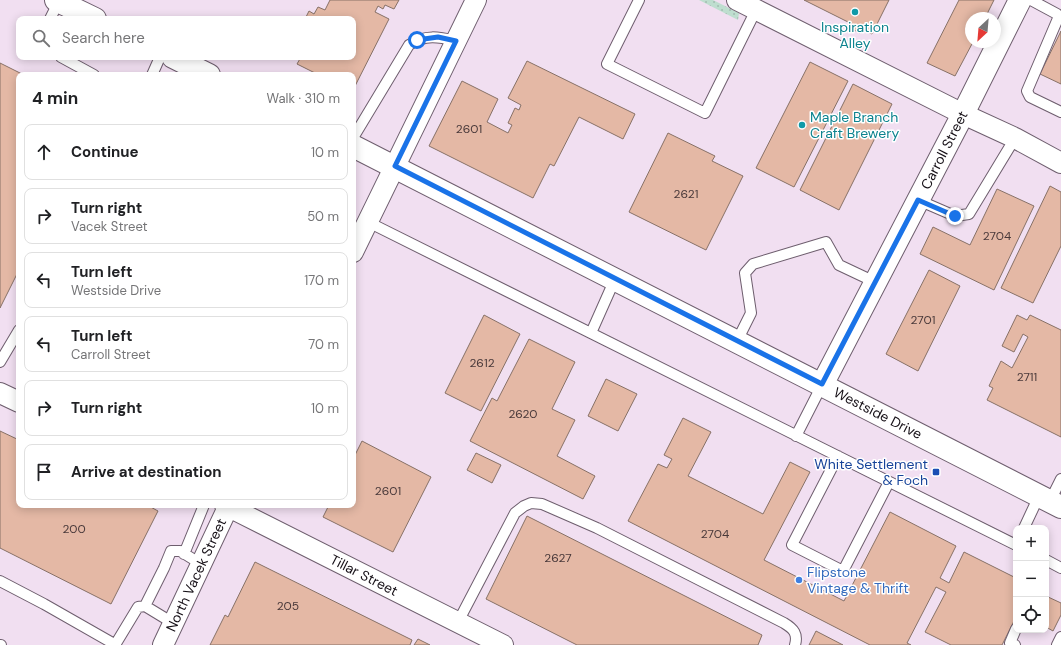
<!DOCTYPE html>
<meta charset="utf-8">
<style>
body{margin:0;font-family:"DM Sans",sans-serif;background:#f2f2f2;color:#202124}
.controls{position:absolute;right:12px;bottom:12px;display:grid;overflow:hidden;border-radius:8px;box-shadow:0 2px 10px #0003}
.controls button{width:36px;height:36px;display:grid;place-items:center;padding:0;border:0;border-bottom:1px solid #e0e0e0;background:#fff;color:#202124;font:20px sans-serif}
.compass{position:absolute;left:965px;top:12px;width:36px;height:36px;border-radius:50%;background:#fff;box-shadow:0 2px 10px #0003;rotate:206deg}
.stop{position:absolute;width:12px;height:12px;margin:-9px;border:3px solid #1a73e8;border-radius:50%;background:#fff}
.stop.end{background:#1a73e8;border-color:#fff;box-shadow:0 1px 4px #0008}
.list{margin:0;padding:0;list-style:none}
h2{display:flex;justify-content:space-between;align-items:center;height:52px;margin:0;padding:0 16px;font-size:17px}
h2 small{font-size:13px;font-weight:400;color:#757577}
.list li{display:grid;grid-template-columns:26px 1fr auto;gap:12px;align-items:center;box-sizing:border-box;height:56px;margin:0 8px 8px;padding:0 8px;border:1px solid #e0e0e0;border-radius:8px}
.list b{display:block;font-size:15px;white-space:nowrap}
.list p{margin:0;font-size:13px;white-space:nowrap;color:#757577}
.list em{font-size:13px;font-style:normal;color:#757577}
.icon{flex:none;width:22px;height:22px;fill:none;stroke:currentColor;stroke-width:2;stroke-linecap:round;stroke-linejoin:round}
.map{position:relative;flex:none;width:1061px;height:645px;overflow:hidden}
.search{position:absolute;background:#fff;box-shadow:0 2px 10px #0003;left:16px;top:16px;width:340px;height:44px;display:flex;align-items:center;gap:10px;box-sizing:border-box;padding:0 14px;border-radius:8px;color:#757577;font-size:15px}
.panel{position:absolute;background:#fff;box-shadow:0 2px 10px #0003;left:16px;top:72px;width:340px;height:436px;border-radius:8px}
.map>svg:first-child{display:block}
</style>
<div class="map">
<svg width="1061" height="645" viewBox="0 0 1061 645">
<defs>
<pattern id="grass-dots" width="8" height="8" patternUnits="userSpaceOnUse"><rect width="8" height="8" fill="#bedecf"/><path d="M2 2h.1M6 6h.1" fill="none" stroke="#a2bdb1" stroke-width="1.8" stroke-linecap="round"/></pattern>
</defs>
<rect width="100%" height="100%" fill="#f1dff1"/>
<path fill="url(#grass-dots)" d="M699,0H713L739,13L738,20Z"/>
<path fill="#e4b8a5" stroke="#877167" d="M330,0H399L394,9L385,5L383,9L378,6L375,12L389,19L353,90V75H319L297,64L301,57H353V19H305L309,11L314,14L318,7L325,10Z
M804,0H889L872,34L862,29L860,33L850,28L852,24Z
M959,0H994L985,18H971V42H973L955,76L927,63Z
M1061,31V84L1040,74Z
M527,61L635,114L623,139L579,117L554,166L550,164L533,198L429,146L462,81L498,99L487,122L508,133L512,125L508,123L515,108L519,110L521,105L508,98Z
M810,62L848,81L794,187L756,168Z
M0,63L24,75H19V270L0,308Z
M853,84L892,104L839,210L800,190Z
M668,133L715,156L712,161L743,176L706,250L629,212Z
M1050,186L1061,192V246L1033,303L1001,288Z
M997,189L1034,206L994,290L920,254L933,227L970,245Z
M929,270L960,286L918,371L886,354Z
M484,315L520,334L481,411L445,393Z
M1017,315L1027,320L1030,315L1061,330V437L987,400L993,388L989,386L1001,361L1012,368L1028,337L1023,334L1014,352L1002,346Z
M529,339L575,362L552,409L575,420L557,456L595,476L583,499L470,441L492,398L497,401Z
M606,379L637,394L618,431L588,416Z
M683,418L711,432L688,476L763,514L790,462L810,472L764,560L844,601L890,512L956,546L940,578L949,583L964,552L1016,578V617L1002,645H951L925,632L946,592L936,587L907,643L911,645H870L628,521L658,464L667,468L672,459L664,455Z
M0,431L19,440V505H147L158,511L111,604L0,548Z
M362,441L431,477L393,552L323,517L329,505H353V459Z
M476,453L501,465L492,483L467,470Z
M527,516L762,635L758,645H577L486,599Z
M255,562L412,640L410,645H210L225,615L228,617Z
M1046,596L1061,603V615L1053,631L1046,627Z
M816,631L843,645H809Z
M418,639L430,645H414Z"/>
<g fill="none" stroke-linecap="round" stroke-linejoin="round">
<defs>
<path id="lane" d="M639,0L607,64L705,113L756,10
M1031,0L1057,14L1059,16L1027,91L1030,97L1061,112
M50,19L59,1
M61,57L94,75
M152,75L160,57
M353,138L409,45C425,34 439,37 456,41
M918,200L955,216L969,214L1015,138
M368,222L1016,545
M591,333L615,279
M737,341L751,313L745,273L753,264L826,242L839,265L875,282
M0,362L19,330
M796,436L822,385
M838,456L792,545L843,571L889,482
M1050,501L1061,479
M1024,528L1039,496
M184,554L204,505
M1046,560L1061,568
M0,581L44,604L116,645
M145,606L164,568L171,551H180L201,564
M458,622L515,513L524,506L531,503L542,504L597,528L784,623C794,629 798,634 795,645
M0,645H1
M115,645L138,607L145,606L173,623
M1015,645L1010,643L1016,629
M1057,645L1061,637"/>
<path id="street" d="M737,0L963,114L1015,138L1061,163
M353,252L476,0
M0,393L19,402
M225,505L503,645
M163,645L229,505"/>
<path id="secondary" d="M56,0L95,19
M173,57L209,75
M353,146L1061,507
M822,385L963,114L1020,0"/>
</defs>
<use href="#lane" stroke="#6e5e6e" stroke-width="12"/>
<use href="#street" stroke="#6e5e6e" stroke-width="22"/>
<use href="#secondary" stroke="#6e5e6e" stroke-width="24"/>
<use href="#lane" stroke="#fff" stroke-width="10"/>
<use href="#street" stroke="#fff" stroke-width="20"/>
<use href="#secondary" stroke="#fff" stroke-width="22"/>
</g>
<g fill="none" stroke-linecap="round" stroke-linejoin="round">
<path stroke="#1a73e8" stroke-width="5" d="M417,40L438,37L456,41L395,166L822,384L918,200L955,216"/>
</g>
<g fill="#0f9aa8" stroke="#fff" stroke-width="1.5">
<circle cx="855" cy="12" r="4"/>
<circle cx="802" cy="125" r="4"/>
</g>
<rect fill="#1a4fb4" stroke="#fff" stroke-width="1.5" x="932" y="468" width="8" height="8" rx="2"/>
<circle fill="#3f7fe0" stroke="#fff" stroke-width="1.5" cx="799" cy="580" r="4"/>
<g text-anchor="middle" stroke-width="3" stroke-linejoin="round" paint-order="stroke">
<g font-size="12" fill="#49393a">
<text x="469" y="133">2601</text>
<text x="686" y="198">2621</text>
<text x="997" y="240">2704</text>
<text x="923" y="324">2701</text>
<text x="482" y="367">2612</text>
<text x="1027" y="381">2711</text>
<text x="523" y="418">2620</text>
<text x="388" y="495">2601</text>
<text x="74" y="533">200</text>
<text x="715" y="538">2704</text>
<text x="558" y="562">2627</text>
<text x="288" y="610">205</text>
</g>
<g font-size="14" fill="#0d838f" stroke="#fff">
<text x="855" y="32">Inspiration<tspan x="855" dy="16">Alley</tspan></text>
<text x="810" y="122" text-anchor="start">Maple Branch<tspan x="810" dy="16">Craft Brewery</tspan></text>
</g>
<g font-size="14" fill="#150f16" stroke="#fff">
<text transform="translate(944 150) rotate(-63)" y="5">Carroll Street</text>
<text transform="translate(878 413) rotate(27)" y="5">Westside Drive</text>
<text transform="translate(196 575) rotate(-65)" y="5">North Vacek Street</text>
<text transform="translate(364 575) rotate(27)" y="5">Tillar Street</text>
</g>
<g font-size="14" fill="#164399" stroke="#fff" text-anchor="end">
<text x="928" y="469">White Settlement<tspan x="928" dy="16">&amp; Foch</tspan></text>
</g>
<g font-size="14" fill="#366cbe" stroke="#fff" text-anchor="start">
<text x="807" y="577">Flipstone<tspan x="807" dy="16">Vintage &amp; Thrift</tspan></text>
</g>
</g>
</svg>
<div class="controls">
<button>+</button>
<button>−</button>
<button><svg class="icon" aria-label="locate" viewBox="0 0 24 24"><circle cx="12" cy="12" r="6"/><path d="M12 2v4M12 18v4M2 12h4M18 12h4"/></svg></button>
</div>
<svg class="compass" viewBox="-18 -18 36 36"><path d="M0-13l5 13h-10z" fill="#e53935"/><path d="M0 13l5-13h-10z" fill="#757577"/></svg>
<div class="stop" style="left:417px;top:40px"></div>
<div class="stop end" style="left:955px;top:216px"></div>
<div class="search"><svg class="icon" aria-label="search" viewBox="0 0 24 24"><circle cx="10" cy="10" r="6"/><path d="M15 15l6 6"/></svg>Search here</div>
<section class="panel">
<h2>4 min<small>Walk · 310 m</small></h2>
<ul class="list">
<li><svg class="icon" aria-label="ahead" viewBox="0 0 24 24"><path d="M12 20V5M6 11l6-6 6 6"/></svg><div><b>Continue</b></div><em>10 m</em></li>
<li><svg class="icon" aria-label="right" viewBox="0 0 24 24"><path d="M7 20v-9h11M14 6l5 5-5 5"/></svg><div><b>Turn right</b><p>Vacek Street</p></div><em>50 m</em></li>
<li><svg class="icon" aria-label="left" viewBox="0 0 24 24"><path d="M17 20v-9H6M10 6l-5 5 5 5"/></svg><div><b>Turn left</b><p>Westside Drive</p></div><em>170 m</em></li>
<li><svg class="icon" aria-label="left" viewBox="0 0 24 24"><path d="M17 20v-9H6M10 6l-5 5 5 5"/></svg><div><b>Turn left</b><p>Carroll Street</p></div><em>70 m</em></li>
<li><svg class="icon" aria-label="right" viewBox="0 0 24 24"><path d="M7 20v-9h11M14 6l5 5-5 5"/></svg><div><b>Turn right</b></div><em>10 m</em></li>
<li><svg class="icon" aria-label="arrive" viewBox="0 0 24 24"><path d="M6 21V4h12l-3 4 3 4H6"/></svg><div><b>Arrive at destination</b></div></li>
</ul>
</section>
</div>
